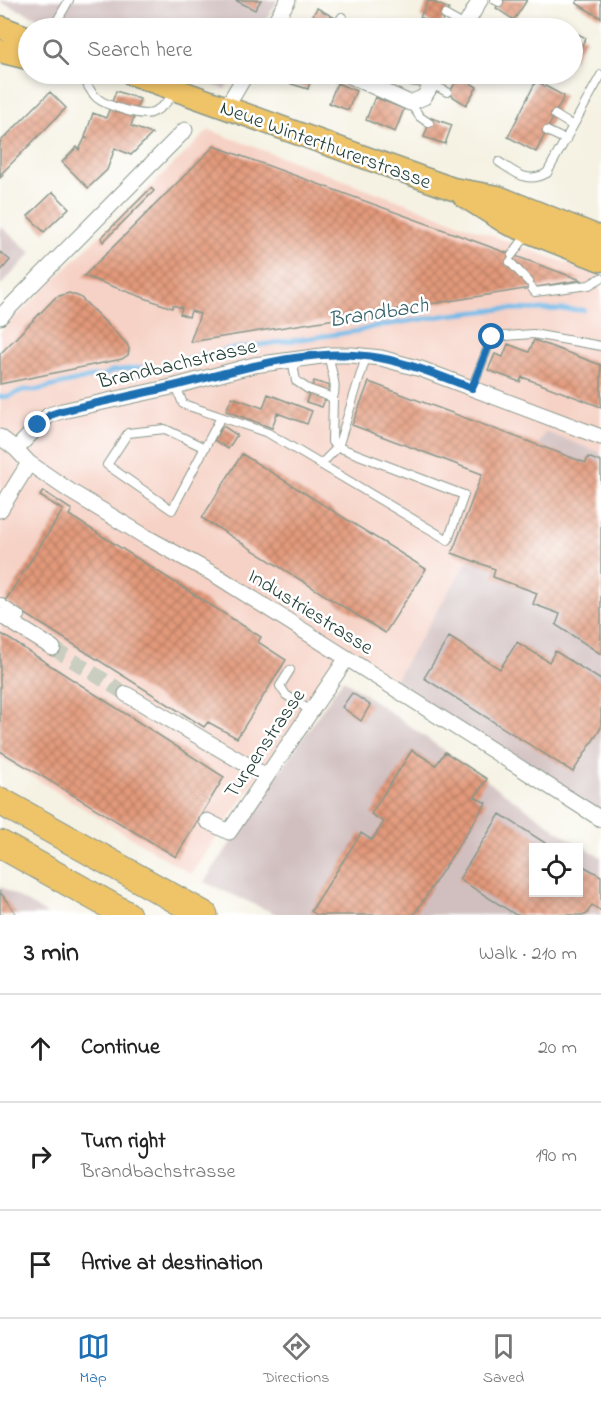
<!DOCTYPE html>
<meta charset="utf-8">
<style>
body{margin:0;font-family:"Indie Flower",sans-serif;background:#f2f2f2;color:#222}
.controls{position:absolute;right:18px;bottom:18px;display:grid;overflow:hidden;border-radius:0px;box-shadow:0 3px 9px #0003}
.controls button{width:54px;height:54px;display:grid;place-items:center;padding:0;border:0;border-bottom:2px solid #e0e0e0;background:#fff;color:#222;font:30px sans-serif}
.stop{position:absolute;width:18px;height:18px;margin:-14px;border:4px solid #1f6fb2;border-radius:50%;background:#fff}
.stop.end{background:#1f6fb2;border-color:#fff;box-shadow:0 2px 6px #0008}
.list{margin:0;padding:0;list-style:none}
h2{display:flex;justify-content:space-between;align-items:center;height:78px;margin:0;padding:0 24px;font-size:26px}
h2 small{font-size:20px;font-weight:400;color:#767676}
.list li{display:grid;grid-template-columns:39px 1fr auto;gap:18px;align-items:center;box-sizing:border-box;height:108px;padding:0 24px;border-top:2px solid #e0e0e0}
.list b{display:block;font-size:22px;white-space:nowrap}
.list p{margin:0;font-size:20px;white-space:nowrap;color:#767676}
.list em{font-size:20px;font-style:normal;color:#767676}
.icon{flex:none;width:33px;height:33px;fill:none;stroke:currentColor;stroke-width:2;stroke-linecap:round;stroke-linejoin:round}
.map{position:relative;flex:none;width:601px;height:915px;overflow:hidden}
.search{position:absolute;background:#fff;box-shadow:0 3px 9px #0003;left:18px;right:18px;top:18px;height:66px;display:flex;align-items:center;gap:15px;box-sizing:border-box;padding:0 21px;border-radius:33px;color:#767676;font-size:22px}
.sheet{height:402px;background:#fff}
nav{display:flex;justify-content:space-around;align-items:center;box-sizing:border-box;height:84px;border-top:2px solid #e0e0e0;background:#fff;font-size:16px;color:#767676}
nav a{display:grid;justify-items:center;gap:3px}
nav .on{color:#1f6fb2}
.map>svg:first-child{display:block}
</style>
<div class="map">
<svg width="601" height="915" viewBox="0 0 601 915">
<defs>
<pattern id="building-cross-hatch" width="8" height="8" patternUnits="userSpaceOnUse" patternTransform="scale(1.5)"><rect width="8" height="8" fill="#e3997a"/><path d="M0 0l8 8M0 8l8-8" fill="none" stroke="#b77e65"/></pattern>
</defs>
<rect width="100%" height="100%" fill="#fff"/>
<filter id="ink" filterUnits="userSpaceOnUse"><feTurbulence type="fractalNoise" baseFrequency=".0167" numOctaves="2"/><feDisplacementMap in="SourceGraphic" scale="12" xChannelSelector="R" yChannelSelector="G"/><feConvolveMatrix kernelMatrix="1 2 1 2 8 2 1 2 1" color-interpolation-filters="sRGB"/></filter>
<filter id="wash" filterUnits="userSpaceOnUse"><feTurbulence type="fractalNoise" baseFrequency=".008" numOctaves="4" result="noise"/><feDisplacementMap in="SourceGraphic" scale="24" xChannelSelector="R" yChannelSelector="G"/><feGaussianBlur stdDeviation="1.35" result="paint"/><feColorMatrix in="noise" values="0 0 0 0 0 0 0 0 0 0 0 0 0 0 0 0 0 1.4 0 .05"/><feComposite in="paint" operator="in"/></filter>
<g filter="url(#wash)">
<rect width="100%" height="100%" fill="#f5f2e3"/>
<path fill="#f6d1c5" d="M209,130L601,276V453L546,432L393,683L345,651L191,874L0,757V332Z"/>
<path fill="#d1bfbf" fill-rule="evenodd" d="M0,0H278L261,28H62L0,2Z
M183,74H234L225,89Z
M0,226L32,253L0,286Z
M546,432L601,453V815L393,683Z
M343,679L571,840L601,857V915H278L204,882ZM534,848H578V892H534Z
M0,886L48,915H0Z"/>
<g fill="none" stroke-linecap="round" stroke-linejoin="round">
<path stroke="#6fb9e8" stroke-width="4.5" d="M179,360L208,356L225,350L359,331L372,327L449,315L503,309L584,310
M0,397L10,396L23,390H37L95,376H103L111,371L144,367"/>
</g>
<g id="blocks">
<path fill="url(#building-cross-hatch)" d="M235,0H261L255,10Z
M429,0L449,9L439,27L420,17Z
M501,0H527L514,20L496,8Z
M578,0H601V18L576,3Z
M317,8L337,19L332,28H317L308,24Z
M572,31L586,38L572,62Z
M288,74H312L308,89L285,82Z
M459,76L477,87L466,105L449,94Z
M536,81L564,96L536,152L508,137Z
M337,83L356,91L348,110L329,103Z
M116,91L140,99L131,126L152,134L131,155L115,148L107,170L88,188L62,162L77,147L79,150L85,138L88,139L85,137L93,113L106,118Z
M50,92L66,108L1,174L3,175L0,178V142Z
M375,97L404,109L395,132L366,120Z
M431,118L452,125L445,144L424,137Z
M214,146L581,280L190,342L200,314L191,311L189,317L180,314L182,308L173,305L172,308L84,276Z
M151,188L154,191L103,242L101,238Z
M53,192L69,208L44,232L28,216Z
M0,252L10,260L0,272Z
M69,293L80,297L127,344L129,349L128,355L122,359L0,384V354L56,297Z
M534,340L601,365V407L522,377L520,382L488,370L495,354L503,357L508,344L529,352Z
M314,381L330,386L322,407L306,402Z
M369,382L586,463L588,457L601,462V654L556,625L560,614L533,604L537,593L493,577L495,569L452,553L482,474L352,425Z
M268,394L312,411L307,424L277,413L272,428L226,411L232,397L263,408Z
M223,426L237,435L228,449L214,440Z
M242,454L426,569L385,633L202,518Z
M43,491L72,510L69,515L261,637L258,642L286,660L237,738L208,722L204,727L5,601L63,510L40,496Z
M0,633L224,777L176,857L0,751Z
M449,637L500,669L517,642L549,662L555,651L601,680V728L573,772L424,678Z
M352,693L370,705L361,721L342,707Z
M412,750L436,765L445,752L487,779L475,797L486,803L414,915H317L311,911L361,833L372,840L384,822L371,814Z
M500,814L553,848H534V892H578V863L601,876V911L592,905L586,915H516L459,879Z
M0,892L17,915H0Z"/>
</g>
</g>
<g filter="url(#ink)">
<use href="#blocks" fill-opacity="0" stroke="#8a988c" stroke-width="1.5"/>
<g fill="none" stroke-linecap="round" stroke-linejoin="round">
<path stroke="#cacec0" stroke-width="15" stroke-dasharray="15 8" stroke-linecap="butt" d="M53,648L126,694"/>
<defs>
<path id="lane" d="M495,0L499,2
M445,15L465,26
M420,27L423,28
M53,28L69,0
M335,28L342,17
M84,74C85,82 90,92 97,98C105,105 141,117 151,113C161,109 169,101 175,92
M410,81L432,84L447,92
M410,103L420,117L429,123
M555,115L573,126
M547,131L566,140
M499,162C516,173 527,184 547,173L601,75
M512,255L528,233
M510,262L529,282
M532,288L535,292L589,285L601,278
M292,359L296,381L308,389L333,398C338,383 330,371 329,355
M176,386L183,404L268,433L448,540L464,495L338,447L366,357
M472,388L492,337L533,334L601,346
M205,448L165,429L128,433L107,465L172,510L221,417
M321,464L338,447L332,442L333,398
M0,602L21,616
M290,670L280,686L286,695L311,711"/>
<path id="street" d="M271,28L288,0
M464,28L480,0
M346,74L410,103L424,97L438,74
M226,108L246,74
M0,317L185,130
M0,437L16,449L29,463L70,491L146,537L217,576L601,819
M16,449L49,415L62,411L176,386L254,365L329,355H352L381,358L421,369L601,437
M0,510L29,463
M0,615L53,648
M126,694L266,776
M207,821L229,832L347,658"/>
<path id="primary" d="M0,27L28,38
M0,51L28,58
M132,74L453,189L498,197L601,238
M464,196L507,223L601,260"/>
<path id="highway" d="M0,801L204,915
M0,844L127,915"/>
</defs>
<use href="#lane" stroke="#8a988c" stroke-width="10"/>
<use href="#street" stroke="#8a988c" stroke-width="17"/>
<use href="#primary" stroke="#8a988c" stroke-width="25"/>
<use href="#highway" stroke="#8a988c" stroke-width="29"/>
<use href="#lane" stroke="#fff" stroke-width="8"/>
<use href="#street" stroke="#fff" stroke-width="15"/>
<use href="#primary" stroke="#efc469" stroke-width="22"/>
<use href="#highway" stroke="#efc469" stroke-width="27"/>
</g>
</g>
<g fill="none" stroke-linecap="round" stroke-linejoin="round" filter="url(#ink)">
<path stroke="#1f6fb2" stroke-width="8" d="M38,425L50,415L62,411C99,402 136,395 174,386C241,370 310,345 380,358C412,364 442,377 472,388L492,337"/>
</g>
<g text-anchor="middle" stroke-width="5" stroke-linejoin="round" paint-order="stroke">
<g font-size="21" fill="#1f3d34" stroke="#fff">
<text transform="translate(326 144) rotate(20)" y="7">Neue Winterthurerstrasse</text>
<text transform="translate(177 363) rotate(-13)" y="7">Brandbachstrasse</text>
<text transform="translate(311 611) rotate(32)" y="7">Industriestrasse</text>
<text transform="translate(264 743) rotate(-56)" y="7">Turpenstrasse</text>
</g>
<g font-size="22" font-style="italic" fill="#37626a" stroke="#fff">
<text transform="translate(378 311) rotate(-9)" y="8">Brandbach</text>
</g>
</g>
</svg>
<div class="controls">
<button><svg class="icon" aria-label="locate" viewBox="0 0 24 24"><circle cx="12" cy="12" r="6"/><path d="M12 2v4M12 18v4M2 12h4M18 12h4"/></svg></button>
</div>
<div class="stop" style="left:492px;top:337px"></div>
<div class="stop end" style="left:38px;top:425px"></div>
<div class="search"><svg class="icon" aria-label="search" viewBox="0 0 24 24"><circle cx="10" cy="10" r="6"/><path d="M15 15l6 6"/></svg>Search here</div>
</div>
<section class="sheet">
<h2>3 min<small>Walk · 210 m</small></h2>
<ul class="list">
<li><svg class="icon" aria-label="ahead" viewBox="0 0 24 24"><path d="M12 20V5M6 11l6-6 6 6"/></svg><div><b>Continue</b></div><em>20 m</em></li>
<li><svg class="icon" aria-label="right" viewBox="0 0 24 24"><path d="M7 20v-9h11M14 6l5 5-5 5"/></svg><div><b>Turn right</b><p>Brandbachstrasse</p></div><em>190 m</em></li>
<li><svg class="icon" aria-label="arrive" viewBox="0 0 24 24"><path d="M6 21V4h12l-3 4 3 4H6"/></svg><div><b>Arrive at destination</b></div></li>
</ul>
</section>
<nav>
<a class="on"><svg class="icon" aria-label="map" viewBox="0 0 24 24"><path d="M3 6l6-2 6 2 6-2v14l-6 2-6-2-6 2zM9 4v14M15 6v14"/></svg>Map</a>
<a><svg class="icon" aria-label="directions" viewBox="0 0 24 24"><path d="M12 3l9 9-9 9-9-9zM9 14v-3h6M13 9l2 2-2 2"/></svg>Directions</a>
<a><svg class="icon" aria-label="saved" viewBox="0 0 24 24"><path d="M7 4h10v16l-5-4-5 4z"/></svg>Saved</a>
</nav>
